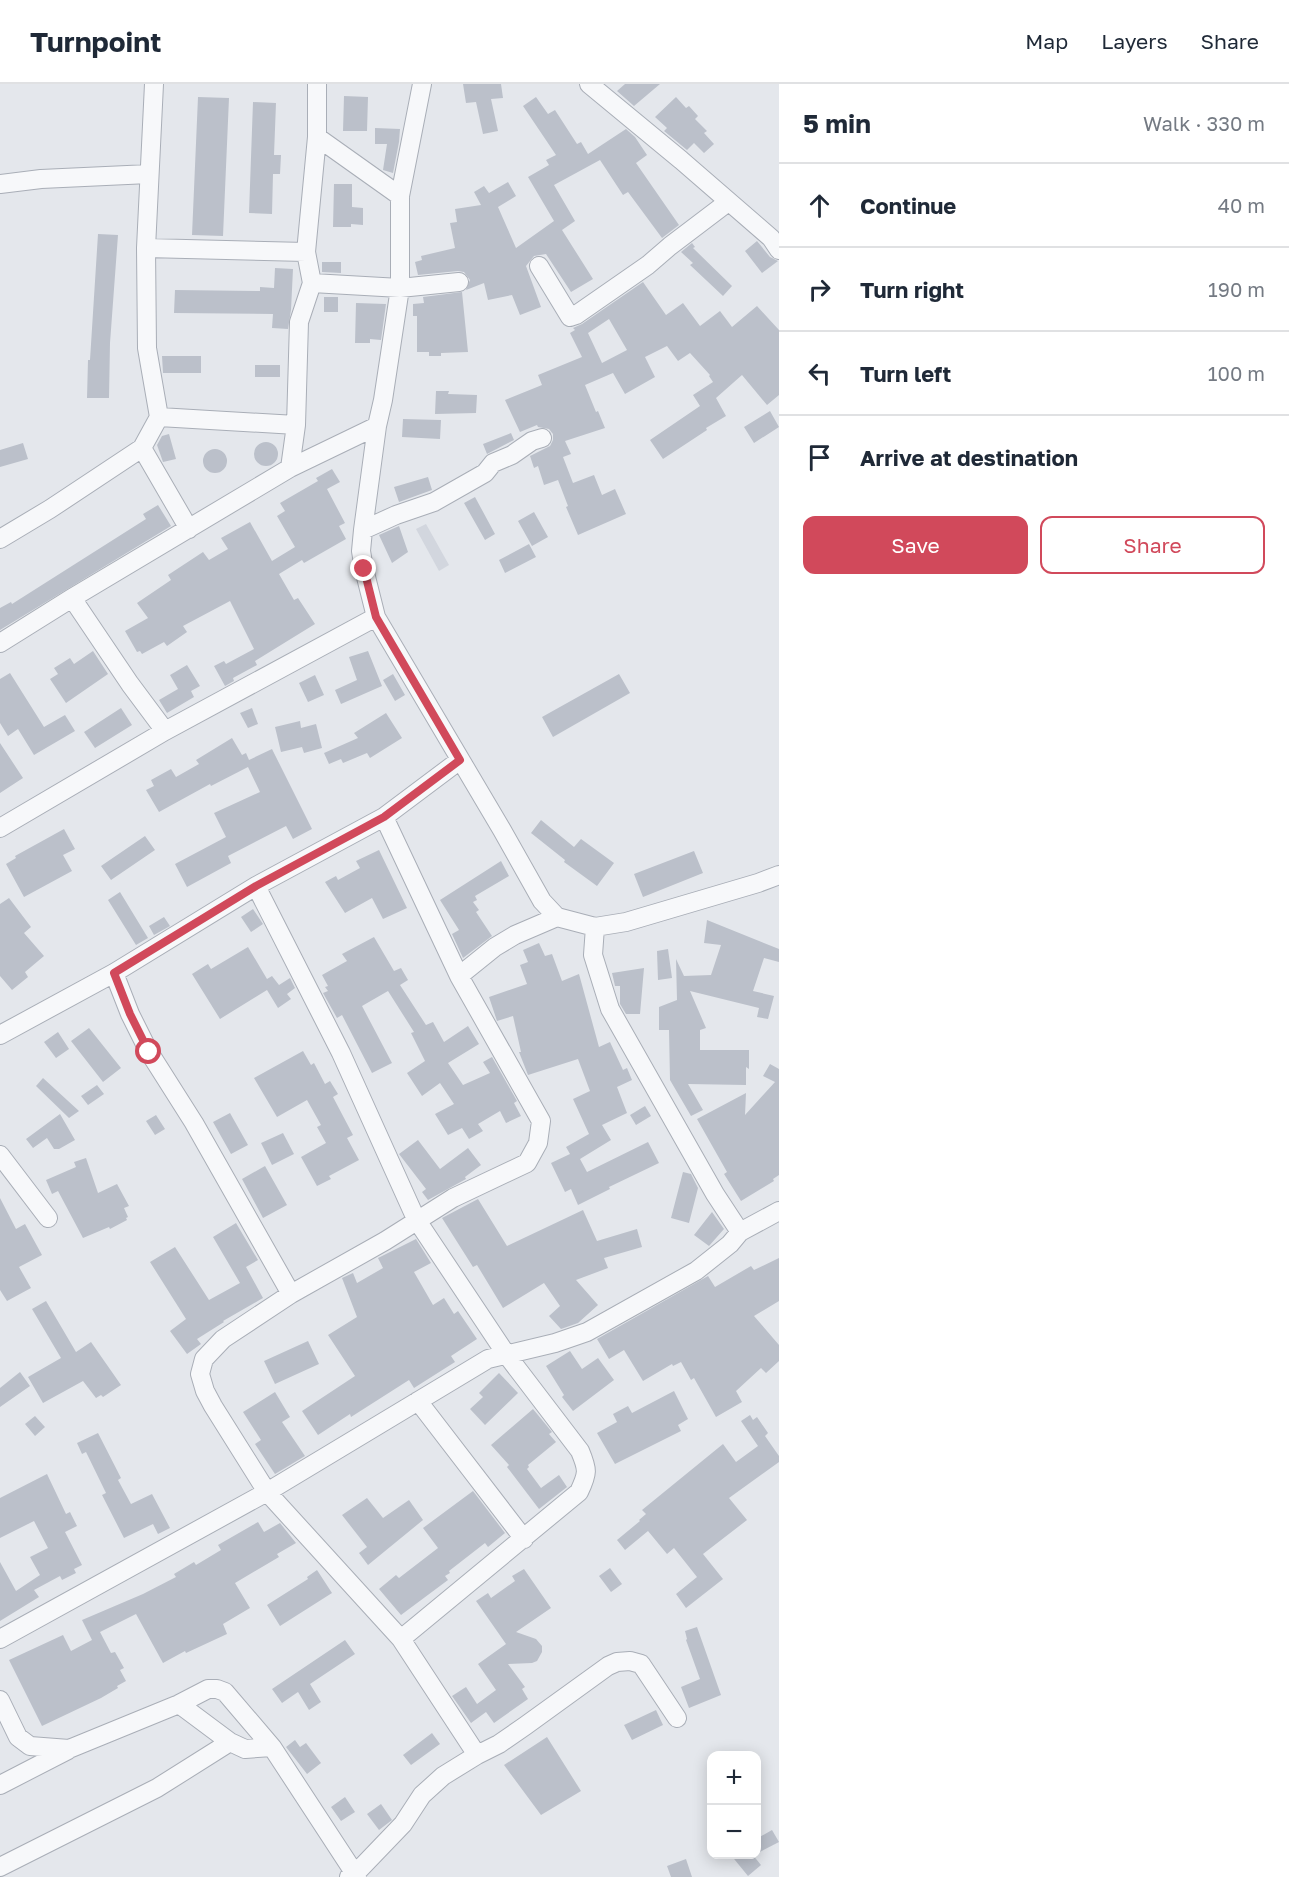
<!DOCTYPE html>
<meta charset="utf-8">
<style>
body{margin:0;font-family:"Golos Text",sans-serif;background:#f2f2f3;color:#1f2937}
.controls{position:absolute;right:18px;bottom:18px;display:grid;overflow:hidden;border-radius:12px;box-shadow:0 3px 15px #0003}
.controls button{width:54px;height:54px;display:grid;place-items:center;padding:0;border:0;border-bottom:2px solid #e0e1e3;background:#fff;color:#1f2937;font:30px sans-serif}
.stop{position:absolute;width:18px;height:18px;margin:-14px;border:4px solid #d1495b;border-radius:50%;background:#fff}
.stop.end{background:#d1495b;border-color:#fff;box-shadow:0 2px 6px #0008}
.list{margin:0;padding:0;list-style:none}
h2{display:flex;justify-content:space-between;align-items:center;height:78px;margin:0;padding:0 24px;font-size:26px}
h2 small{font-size:20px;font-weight:400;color:#747a83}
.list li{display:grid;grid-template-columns:39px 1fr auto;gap:18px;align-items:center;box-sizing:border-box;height:84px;padding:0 24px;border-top:2px solid #e0e1e3}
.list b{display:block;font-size:22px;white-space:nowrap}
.list em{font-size:20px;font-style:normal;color:#747a83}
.actions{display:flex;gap:12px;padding:18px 24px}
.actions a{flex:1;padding:14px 0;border:2px solid #d1495b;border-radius:12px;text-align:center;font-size:21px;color:#d1495b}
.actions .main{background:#d1495b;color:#fff}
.icon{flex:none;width:33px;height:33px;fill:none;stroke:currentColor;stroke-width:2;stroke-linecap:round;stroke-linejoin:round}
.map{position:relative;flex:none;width:779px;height:1793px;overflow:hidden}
header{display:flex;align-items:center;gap:36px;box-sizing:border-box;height:84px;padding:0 30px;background:#fff;border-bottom:2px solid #e0e1e3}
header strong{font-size:28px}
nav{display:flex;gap:33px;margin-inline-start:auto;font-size:21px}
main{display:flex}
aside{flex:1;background:#fff}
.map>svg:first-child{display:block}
</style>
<header>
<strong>Turnpoint</strong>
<nav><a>Map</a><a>Layers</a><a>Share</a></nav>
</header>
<main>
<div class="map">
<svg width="779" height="1793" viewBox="0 0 779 1793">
<rect width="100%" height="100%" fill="#e4e7ec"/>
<path fill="#d2d6de" d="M426,440L449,481L439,487L416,445Z"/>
<path fill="#bbc0ca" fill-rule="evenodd" d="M463,0H501L503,14L491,15L498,47L483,50L476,18L466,19Z
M625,0H660L634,22L617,7Z
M344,12L368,13L367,47H343Z
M198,13L229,14L223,152L192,151Z
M536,13L548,30L555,26L577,60L581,58L588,70L626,45L635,53L647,71L636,79L679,141L662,154L628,108L623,111L600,76L554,101L575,137L562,146L593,195L571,208L546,170L534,172L526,182L541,223L520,231L512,211L488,216L484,199L466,206L470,196L464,188L458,187L418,191L415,178L422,176L421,172L455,164L450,139L457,138L455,125L481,121L474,108L484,102L489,109L508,98L516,112L498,123L516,164L554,137L528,93L549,81L546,76L556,71L523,22Z
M676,13L686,24L689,22L698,32L695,35L707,47L704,49L714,60L704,69L694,59L687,66L664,47L667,44L655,33Z
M253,18L276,19L274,71H281L280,90H273L272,130L249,129Z
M375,44L400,45L399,58L393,89L383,86L387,60H375Z
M334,100H352V123L363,124V141L351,140V143H333Z
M98,150L118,151L110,259L109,314H87L88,276H90Z
M757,157L770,173L778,177L762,189L745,167Z
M692,159L695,163L693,164L732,202L723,212L690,181L693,179L681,168Z
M322,178H341V189L322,188Z
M275,184L293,185L291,226L288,245L272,244L273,230L174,229L175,206L260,207V203L274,204Z
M643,198L666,231L683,219L700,242L720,227L732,243L757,222L779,246V311L767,321L742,291L716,314L726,332L706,344L707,346L663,375L650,356L700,322L693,311L713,298L709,292L710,291L690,269L678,277L667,262L645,273L655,293L625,310L613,289L585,301L596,328L598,327L605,344L565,357L571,370L563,373L573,399L594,391L602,411L615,405L626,430L578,451L566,423L568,422L558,396L544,401L538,382L534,384L530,372L550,362L553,356V350L549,345L538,343L537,341L520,348L505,316L542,301L538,291L582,273L570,249L575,246L573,244L582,240ZM609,235L627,266L602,279L588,249Z
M462,208L468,268L441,269V272H429V268H417V232H413V220L424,219L423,213Z
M324,213H338V228H324Z
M356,219L386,220L381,256L370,255V259H355Z
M162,272H201V289H163Z
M255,281H280V293H255Z
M436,307H449L448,310L477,311L476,329L435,330Z
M770,327L779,343L754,359L744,343Z
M403,335L441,336L440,355L402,353Z
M511,349L514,356L487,370L483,360Z
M169,350L176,375L163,378L157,361L162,352Z
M254 370a12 12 0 1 1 24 0a12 12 0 1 1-24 0Z
M23,359L28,375L0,383V366Z
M203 377a12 12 0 1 1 24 0a12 12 0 1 1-24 0Z
M332,385L340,398L327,405L345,439L339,442L346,455L304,479L302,476L279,490L294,516L298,514L315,540L255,577L257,581L233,594L234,597L225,602L214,582L224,577L226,580L254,565L230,517L183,542L187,548L167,562L164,558L142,570L140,567L137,568L125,547L148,534L137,519L171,496L168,491L203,468L209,476L228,465L221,454L250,438L272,477L295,463L277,432L285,427L280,419L318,397L316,394Z
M428,393L432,406L399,418L394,403Z
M475,413L495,450L485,456L464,419Z
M158,421L171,442L0,546V524L11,518L12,520L146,435L143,430Z
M534,428L548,453L532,462L518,437Z
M399,442L408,468L392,479L379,451Z
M529,460L536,473L505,489L499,476Z
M93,567L108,590L66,619L50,595L58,590L54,584L70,574L74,580Z
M368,567L382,602L341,620L335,606L357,596L349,573Z
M187,581L200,602L191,607L194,613L167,629L159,616L178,605L170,591Z
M10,589L44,643L65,631L75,647L34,671L18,645L8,652L0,639V595Z
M393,590L405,611L395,617L383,596Z
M619,590L630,609L553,653L542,633Z
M315,591L324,611L308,618L299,599Z
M121,624L132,641L95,664L84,648Z
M252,624L258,640L248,644L240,629Z
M386,629L402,654L370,674L367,669L343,679L341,675L329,680L324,669L358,654L354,649Z
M300,637L301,644L316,640L322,664L304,669L302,663L281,668L275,643Z
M232,654L242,671L246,669L249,676L272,665L312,745L293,755L286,742L228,772L231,779L187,803L175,780L226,753L214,729L260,708L248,683L211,702L210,700L159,728L146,706L154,702L151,696L171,685L176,693L199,680L196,676Z
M0,659L23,694L0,709Z
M541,736L574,763L581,755L614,779L597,802L564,778L565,776L531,749Z
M64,745L75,765L63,771L72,787L24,813L6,780L16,774L15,772Z
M145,752L155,766L111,796L101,782Z
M379,766L407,824L383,835L372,814L345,829L325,798L336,792L338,796L360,784L356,777Z
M694,767L703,789L643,813L634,790Z
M501,777L509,792L475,812L477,816L473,818L479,826L476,828L492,852L463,874L452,850L459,846L440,816Z
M120,808L148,854L136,861L108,816Z
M9,814L31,843L24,849L44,872L25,888L28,893L12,906L0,892V820Z
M253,825L263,840L251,848L241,833Z
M164,833L170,842L154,851L149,842Z
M707,836L779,865V878L764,874L753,907L774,912L768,935L757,933L759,924L690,907L706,944L700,946V966H749V985L746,983V1001L688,1000L703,1026L691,1032L670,996L669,946H659V923L677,916L676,875L684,892L711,891L721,861L704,859Z
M374,853L394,887L401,884L408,896L400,901L426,941L433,938L444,958L468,942L479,960L448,979L463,1001L490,989L483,978L492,973L517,1017L514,1019L521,1032L506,1039L500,1027L478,1040L483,1047L469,1055L462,1044L448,1051L435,1030L454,1020L440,999L422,1012L407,989L425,977L411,949L414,948L388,907L362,922L392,979L372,989L342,931L337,934L323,909L328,907L325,903L328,902L322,891L347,877L342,870Z
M539,859L545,872L552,870L562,897L579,890L599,963L610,958L623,986L627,984L632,996L617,1003L627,1029L602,1041L611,1056L580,1075L587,1088L648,1058L659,1079L609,1103L610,1105L578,1121L571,1105L565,1108L551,1079L570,1070L566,1063L589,1050L573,1015L590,1007L578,975L528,991L519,968H521L513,932L497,937L489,913L527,900L520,881L528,878L523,866Z
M248,863L267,895L272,892L279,901L290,894L295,904L287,910L291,915L278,924L267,906L220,935L192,890L208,880L211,885Z
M668,865L672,894L658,896L657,867Z
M644,884L640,930H626L620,920V902H615L612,889Z
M89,944L121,984L103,998L71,957Z
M58,948L69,965L56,974L44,958Z
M303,967L311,981L314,979L325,1000L330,997L338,1010L333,1013L353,1051L347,1054L359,1076L329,1092L331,1095L317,1102L301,1073L326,1059L317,1043L321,1041L307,1016L277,1033L254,994Z
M770,980L779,985V1091L773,1095L774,1097L741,1117L724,1090L727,1088L697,1035L746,1009L745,1031L775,998L763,992Z
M43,994L79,1027L69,1034L36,1002Z
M97,1001L104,1010L88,1021L81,1012Z
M645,1022L651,1032L636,1041L630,1031Z
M230,1029L248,1061L231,1070L213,1038Z
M60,1030L75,1056L59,1065H54L47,1054L33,1064L26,1055Z
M156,1031L165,1045L155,1051L146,1037Z
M283,1049L294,1070L272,1081L261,1059Z
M418,1056L440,1085L468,1064L481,1081L465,1093L466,1095L428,1116L422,1108L426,1105L399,1070Z
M86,1074L98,1109L117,1100L129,1122L124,1124L128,1133L126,1134L127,1136L110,1145L109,1143L83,1154L58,1107L52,1110L46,1096L76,1083L74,1078Z
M265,1082L287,1121L263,1134L242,1095Z
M683,1088L691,1090L698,1104L689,1139L671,1134Z
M0,1114L16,1145L25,1140L42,1171L19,1183L31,1204L7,1217L0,1206Z
M478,1115L507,1162L583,1126L597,1157L637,1145L642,1163L604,1174L608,1184L576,1196L598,1221L578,1239L561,1245L549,1232L560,1222L544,1199L503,1224L477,1181L473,1183L442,1134Z
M712,1128L724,1145L709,1162L694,1151Z
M236,1139L258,1176L246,1183L263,1214L223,1237L224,1238L197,1255L201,1260L187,1270L170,1247L186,1235L150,1178L175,1163L209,1216L240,1199L213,1153Z
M416,1155L431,1179L414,1188L433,1221L444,1214L454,1230L458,1227L477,1255L451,1272L455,1278L414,1304L409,1296L351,1333L350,1330L318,1351L302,1327L355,1292L328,1251L357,1233L342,1194L353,1189L357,1199L383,1184L378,1174Z
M779,1174V1217L754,1232L779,1261V1277L766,1289L761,1284L736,1307L742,1318L716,1333L694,1294L691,1296L681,1278L673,1282L672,1280L643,1297L624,1266L609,1275L597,1255L708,1192L715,1203L751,1182L754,1186Z
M46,1217L76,1268L91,1258L121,1301L103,1313L101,1311L96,1314L83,1297L43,1319L28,1293L61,1274L32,1225Z
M308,1257L319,1280L275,1300L264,1277Z
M570,1267L582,1285L598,1274L614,1296L573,1327L562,1313L564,1311L546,1282Z
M20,1288L30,1302L0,1323V1304Z
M499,1289L518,1309L485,1341L470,1325L483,1313L479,1309Z
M674,1307L688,1335L678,1341L681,1347L615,1380L597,1349L617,1338L613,1330L628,1322L632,1329Z
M275,1308L290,1333L282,1338L305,1372L275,1390L255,1360L261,1356L243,1328Z
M533,1325L552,1348L549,1350L556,1358L528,1381L529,1383L527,1385L541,1404L559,1391L567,1403L539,1425L507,1383L509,1381L491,1361Z
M750,1331L753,1336L757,1333L768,1349L765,1352L779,1372V1378L729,1414L747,1436L703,1470L723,1495L686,1524L676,1510L697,1493L674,1464L667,1470L648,1447L625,1466L617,1456L640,1437L639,1436L646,1430L642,1426L723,1360L736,1378L758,1362L741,1337Z
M35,1332L45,1343L35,1352L25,1340Z
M98,1349L121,1394L118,1396L131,1420L152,1410L170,1444L158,1450L153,1440L124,1454L102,1411L106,1409L86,1368L82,1370L77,1359Z
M47,1390L66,1430L70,1428L77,1442L65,1448L82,1481L74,1485L76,1489L62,1496L60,1492L34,1506L39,1513L0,1537V1478L16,1507L40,1491L30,1473L48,1464L34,1437L0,1454V1414Z
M473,1407L505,1449L488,1463L485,1459L449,1487L450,1489L445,1492L448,1496L401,1531L379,1505L396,1491L399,1494L438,1464L423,1444Z
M367,1414L383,1434L409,1416L423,1436L368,1481L359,1469L367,1463L342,1431Z
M258,1438L264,1448L280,1439L296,1459L277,1470L279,1473L235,1499L250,1524L223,1540L227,1550L186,1569L185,1567L163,1579L136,1530L100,1548L111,1569L115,1568L124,1584L120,1586L126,1597L117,1602L118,1604L101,1614L42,1642L9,1576L63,1551L71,1567L92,1556L82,1536L143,1510L176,1493L174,1490L194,1478L196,1481L221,1466L218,1461Z
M610,1484L622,1500L611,1508L599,1492Z
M524,1485L551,1524L516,1548L536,1555L542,1562V1568L537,1577L532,1579L508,1580L525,1603L522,1605L528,1615L494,1639L486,1628L471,1639L452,1612L466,1603L477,1620L496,1606L478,1580L506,1560L476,1517L488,1509L491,1514L515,1497L512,1492Z
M317,1486L332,1509L280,1542L267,1521L308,1495L307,1493Z
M697,1543L721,1611L689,1624L681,1603L700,1595L686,1556L687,1555L685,1547Z
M345,1556L355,1570L310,1600L321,1618L309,1626L298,1608L282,1619L272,1605Z
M656,1626L663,1641L632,1656L624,1641Z
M432,1649L440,1660L411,1681L403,1671Z
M547,1653L581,1707L541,1731L504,1681Z
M295,1656L300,1663L306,1659L321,1679L307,1690L286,1663Z
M345,1713L355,1728L341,1737L331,1723Z
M381,1720L392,1736L379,1746L367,1730Z
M772,1746L779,1758L756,1770V1755Z
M730,1770H752L761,1781L748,1792Z
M686,1775L692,1793H671L667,1782Z"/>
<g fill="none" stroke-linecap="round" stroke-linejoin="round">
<defs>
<path id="minor" d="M154,0L146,164L147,264L159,333L142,364L189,445
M422,0L400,112V204L383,316L377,342L363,446L361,467L364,485L376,533L502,746L542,817L557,833L595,843L626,838L758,799L779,791
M589,0L681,76L771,154L779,166
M317,53L400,112
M0,100L41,95L149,90
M146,164L306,168
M539,182L570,233L576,231L648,181L670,162L728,118
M312,199L400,204L459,198
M159,333L296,341
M290,384L296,341L299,238L312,199L306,168L317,53V0
M363,446L396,431L434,418L485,389L493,379L512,371L532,357L542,354
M0,455L50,425L142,364
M72,514L130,600L165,647
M0,559L72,514L290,384L377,342
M0,744L165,647L376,533
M256,802L341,969L416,1135L506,1270L580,1367C588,1386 588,1389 579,1408L401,1555
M595,843L593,871L610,925L715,1110L740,1148
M114,889L130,930L149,968L194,1039L291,1210
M459,892L495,863L515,851L557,833
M0,951L114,889L256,802L384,733L460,676
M0,1071L48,1134
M418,1317L524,1455
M0,1555L267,1408L488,1275L555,1259L587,1248L696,1187L730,1160L740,1148L779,1127
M0,1616L18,1653L30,1662L69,1665L179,1620L208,1605H217L225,1608L272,1663L357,1793
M179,1620L230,1658L245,1665L272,1663
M477,1671L499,1660L525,1642L608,1582L617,1578L630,1577L641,1580L677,1634
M0,1701L68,1666
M0,1783L157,1704L230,1658
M349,1793L356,1789L403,1740L422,1711L443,1692L477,1671L401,1555L267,1408L213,1322L205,1307L200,1290L204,1275L223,1255L291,1210L385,1157L453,1114L527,1079L538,1059L541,1037L459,892L384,733"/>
</defs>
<use href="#minor" stroke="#a9aeb7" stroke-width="20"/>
<use href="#minor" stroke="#f7f8fa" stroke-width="18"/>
</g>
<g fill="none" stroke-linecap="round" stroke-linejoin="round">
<path stroke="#d1495b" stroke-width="8" d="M149,968L130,930L114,889L256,802L384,733L460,676L376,533L364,485"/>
</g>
</svg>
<div class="controls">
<button>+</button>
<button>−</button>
</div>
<div class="stop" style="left:149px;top:968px"></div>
<div class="stop end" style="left:364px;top:485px"></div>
</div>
<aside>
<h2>5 min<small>Walk · 330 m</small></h2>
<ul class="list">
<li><svg class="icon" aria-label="ahead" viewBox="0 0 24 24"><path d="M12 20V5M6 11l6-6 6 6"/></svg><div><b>Continue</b></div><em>40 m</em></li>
<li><svg class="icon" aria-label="right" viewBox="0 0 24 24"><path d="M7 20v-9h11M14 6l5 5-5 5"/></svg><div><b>Turn right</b></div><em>190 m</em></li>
<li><svg class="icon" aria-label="left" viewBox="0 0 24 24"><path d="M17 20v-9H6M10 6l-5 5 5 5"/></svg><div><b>Turn left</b></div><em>100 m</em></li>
<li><svg class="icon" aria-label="arrive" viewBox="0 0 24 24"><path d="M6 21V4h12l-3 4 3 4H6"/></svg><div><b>Arrive at destination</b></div></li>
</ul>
<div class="actions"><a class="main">Save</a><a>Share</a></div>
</aside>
</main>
